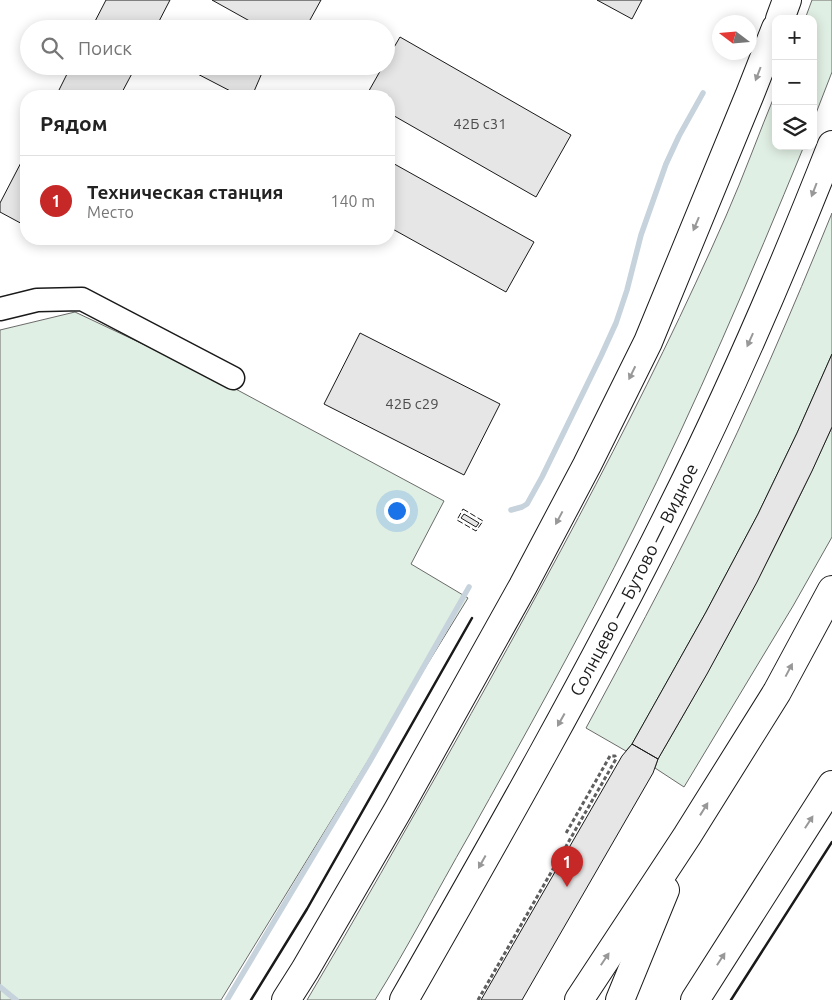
<!DOCTYPE html>
<html lang="ru">
<meta charset="utf-8">
<style>
body{margin:0;font-family:Ubuntu,sans-serif;background:#f2f2f2;color:#222}
.controls{position:absolute;right:15px;top:15px;display:grid;overflow:hidden;border-radius:10px;box-shadow:0 2px 12px #0003}
.controls button{width:45px;height:45px;display:grid;place-items:center;padding:0;border:0;border-bottom:1px solid #e0e0e0;background:#fff;color:#222;font:25px sans-serif}
.compass{position:absolute;left:712px;top:15px;width:45px;height:45px;border-radius:50%;background:#fff;box-shadow:0 2px 12px #0003;rotate:286deg}
.you{position:absolute;left:396px;top:510px;width:18px;height:18px;margin:-12px;border:4px solid #fff;border-radius:50%;background:#1a73e8;box-shadow:0 0 0 8px #1a73e833}
.badge{display:grid;place-items:center;width:32px;height:32px;border-radius:50%;background:#c62828;color:#fff;font-size:16px;font-weight:700}
.pin{position:absolute;translate:-50% -41px;filter:drop-shadow(0 1px 2px #0008)}
.pin::after{content:'';position:absolute;top:26px;width:18px;height:15px;background:inherit;clip-path:polygon(0 0,100% 0,50% 100%)}
.list{margin:0;padding:0;list-style:none}
h2{display:flex;justify-content:space-between;align-items:center;height:65px;margin:0;padding:0 20px;font-size:21px}
h2 small{font-size:16px;font-weight:400;color:#767676}
.list li{display:grid;grid-template-columns:32px 1fr auto;gap:15px;align-items:center;box-sizing:border-box;height:90px;padding:0 20px;border-top:1px solid #e0e0e0}
.list b{display:block;font-size:19px;white-space:nowrap}
.list p{margin:0;font-size:16px;white-space:nowrap;color:#767676}
.list em{font-size:16px;font-style:normal;color:#767676}
.icon{flex:none;width:28px;height:28px;fill:none;stroke:currentColor;stroke-width:2;stroke-linecap:round;stroke-linejoin:round}
.map{position:relative;flex:none;width:832px;height:1000px;overflow:hidden}
.search{position:absolute;background:#fff;box-shadow:0 2px 12px #0003;left:20px;top:20px;width:375px;height:55px;display:flex;align-items:center;gap:12px;box-sizing:border-box;padding:0 18px;border-radius:28px;color:#767676;font-size:19px}
.panel{position:absolute;background:#fff;box-shadow:0 2px 12px #0003;left:20px;top:90px;width:375px;height:155px;border-radius:20px}
.map>svg:first-child{display:block}
</style>
<div class="map">
<svg width="832" height="1000" viewBox="0 0 832 1000">
<rect width="100%" height="100%" fill="#fff"/>
<path fill="#e0efe3" stroke="#6a6a6a" d="M812,0H832V72L813,121V19H805Z
M776,92V146H804C751,275 696,404 634,528C582,633 525,735 468,837C437,891 408,947 375,1000H307C357,916 405,831 453,746C550,573 646,398 726,216C744,175 759,133 776,92Z
M832,213V354L797,433L758,514L706,612L632,744L626,751L586,728C626,654 666,579 703,504C750,409 792,311 832,213Z
M75,312L217,379L444,501L411,564L468,598L221,1000H0V330Z
M832,427V537L793,606L684,787L655,768L658,759C721,651 781,541 832,427Z"/>
<g fill="none" stroke-linecap="round" stroke-linejoin="round">
<path stroke="#c6d2dc" stroke-width="5.5" d="M511,510L522,507L527,504L542,477L601,356L616,323L627,290L641,235L666,164L679,136L703,93
M0,987L16,1000
M227,1000L370,761L469,587"/>
</g>
<path fill="#e6e6e6" stroke="#1a1a1a" d="M106,0H170L155,29H91Z
M212,0H321L305,29H264Z
M597,0H642L632,19Z
M400,37L571,135L536,197L389,113V96H366L383,66H386V61Z
M71,66H136L120,96H56Z
M189,66H265L252,96H240L188,69Z
M26,153V226L0,212V203Z
M389,161L534,242L506,292L389,227Z
M360,333L500,404L464,475L324,404Z
M832,354V427L812,471L757,582L707,674L658,759L632,744L706,612L758,514L797,433Z
M464,514L479,523L476,527L461,518Z
M632,744L658,759L653,773L522,1000H481L622,756Z"/>
<g fill="none" stroke-linecap="round" stroke-linejoin="round">
<defs>
<path id="minor" d="M0,309L37,300L82,299L233,378"/>
<g id="major">
<path d="M780,19L787,0"/>
<path d="M286,1000L305,970L398,810L523,586L587,465L648,342L750,94L776,28"/>
<path id="s1" d="M404,1000C497,837 590,674 673,506C732,388 784,267 832,145"/>
<path d="M579,1000L687,836L777,692L832,590"/>
<path d="M620,1000L665,890"/>
<path d="M695,1000L832,785"/>
</g>
</defs>
<use href="#minor" stroke="#1a1a1a" stroke-width="25"/>
<use href="#major" stroke="#1a1a1a" stroke-width="30"/>
<path stroke="#5f5f5f" stroke-width="3" stroke-dasharray="4 2.5" stroke-linecap="butt" d="M478,1000L616,759L615,756H610L565,835"/>
<use href="#minor" stroke="#fff" stroke-width="22"/>
<use href="#major" stroke="#fff" stroke-width="28"/>
<path stroke="#1a1a1a" stroke-width="1" stroke-dasharray="6 2.5" stroke-linecap="butt" d="M463,509L483,521L476,531L457,520Z"/>
<path stroke="#1a1a1a" stroke-width="2.5" d="M251,1000L307,909L472,618
M731,1000L832,842"/>
</g>
<defs><path id="oneway-solid" d="M-6-.8H1V-3.2L6.5 0L1 3.2V.8H-6Z" transform="scale(1.25)"/></defs>
<g fill="#989898">
<use href="#oneway-solid" transform="translate(758 74) rotate(111)"/>
<use href="#oneway-solid" transform="translate(814 190) rotate(111)"/>
<use href="#oneway-solid" transform="translate(696 224) rotate(113)"/>
<use href="#oneway-solid" transform="translate(750 340) rotate(114)"/>
<use href="#oneway-solid" transform="translate(632 373) rotate(116)"/>
<use href="#oneway-solid" transform="translate(559 518) rotate(118)"/>
<use href="#oneway-solid" transform="translate(789 670) rotate(-62)"/>
<use href="#oneway-solid" transform="translate(561 720) rotate(119)"/>
<use href="#oneway-solid" transform="translate(704 809) rotate(-58)"/>
<use href="#oneway-solid" transform="translate(809 822) rotate(-57)"/>
<use href="#oneway-solid" transform="translate(482 862) rotate(119)"/>
<use href="#oneway-solid" transform="translate(605 959) rotate(-56)"/>
<use href="#oneway-solid" transform="translate(721 959) rotate(-57)"/>
</g>
<g text-anchor="middle" stroke-width="4" stroke-linejoin="round" paint-order="stroke">
<g font-size="15" fill="#4d4d4d">
<text x="480" y="129">42Б с31</text>
<text x="412" y="409">42Б с29</text>
</g>
<g font-size="18" fill="#1a1a1a" stroke="#fff">
<text dy="6" stroke="none"><textPath href="#s1" startOffset="479">Солнцево — Бутово — Видное</textPath></text>
</g>
</g>
</svg>
<div class="controls">
<button>+</button>
<button>−</button>
<button><svg class="icon" aria-label="layers" viewBox="0 0 24 24"><path d="M12 4l9 5-9 5-9-5zM3 14l9 5 9-5"/></svg></button>
</div>
<svg class="compass" viewBox="-18 -18 36 36"><path d="M0-13l5 13h-10z" fill="#e53935"/><path d="M0 13l5-13h-10z" fill="#767676"/></svg>
<div class="you"></div>
<div class="pin badge" style="left:567px;top:887px">1</div>
<div class="search"><svg class="icon" aria-label="search" viewBox="0 0 24 24"><circle cx="10" cy="10" r="6"/><path d="M15 15l6 6"/></svg>Поиск</div>
<section class="panel">
<h2>Рядом<small></small></h2>
<ul class="list">
<li><span class="badge">1</span><div><b>Техническая станция</b><p>Место</p></div><em>140 m</em></li>
</ul>
</section>
</div>
